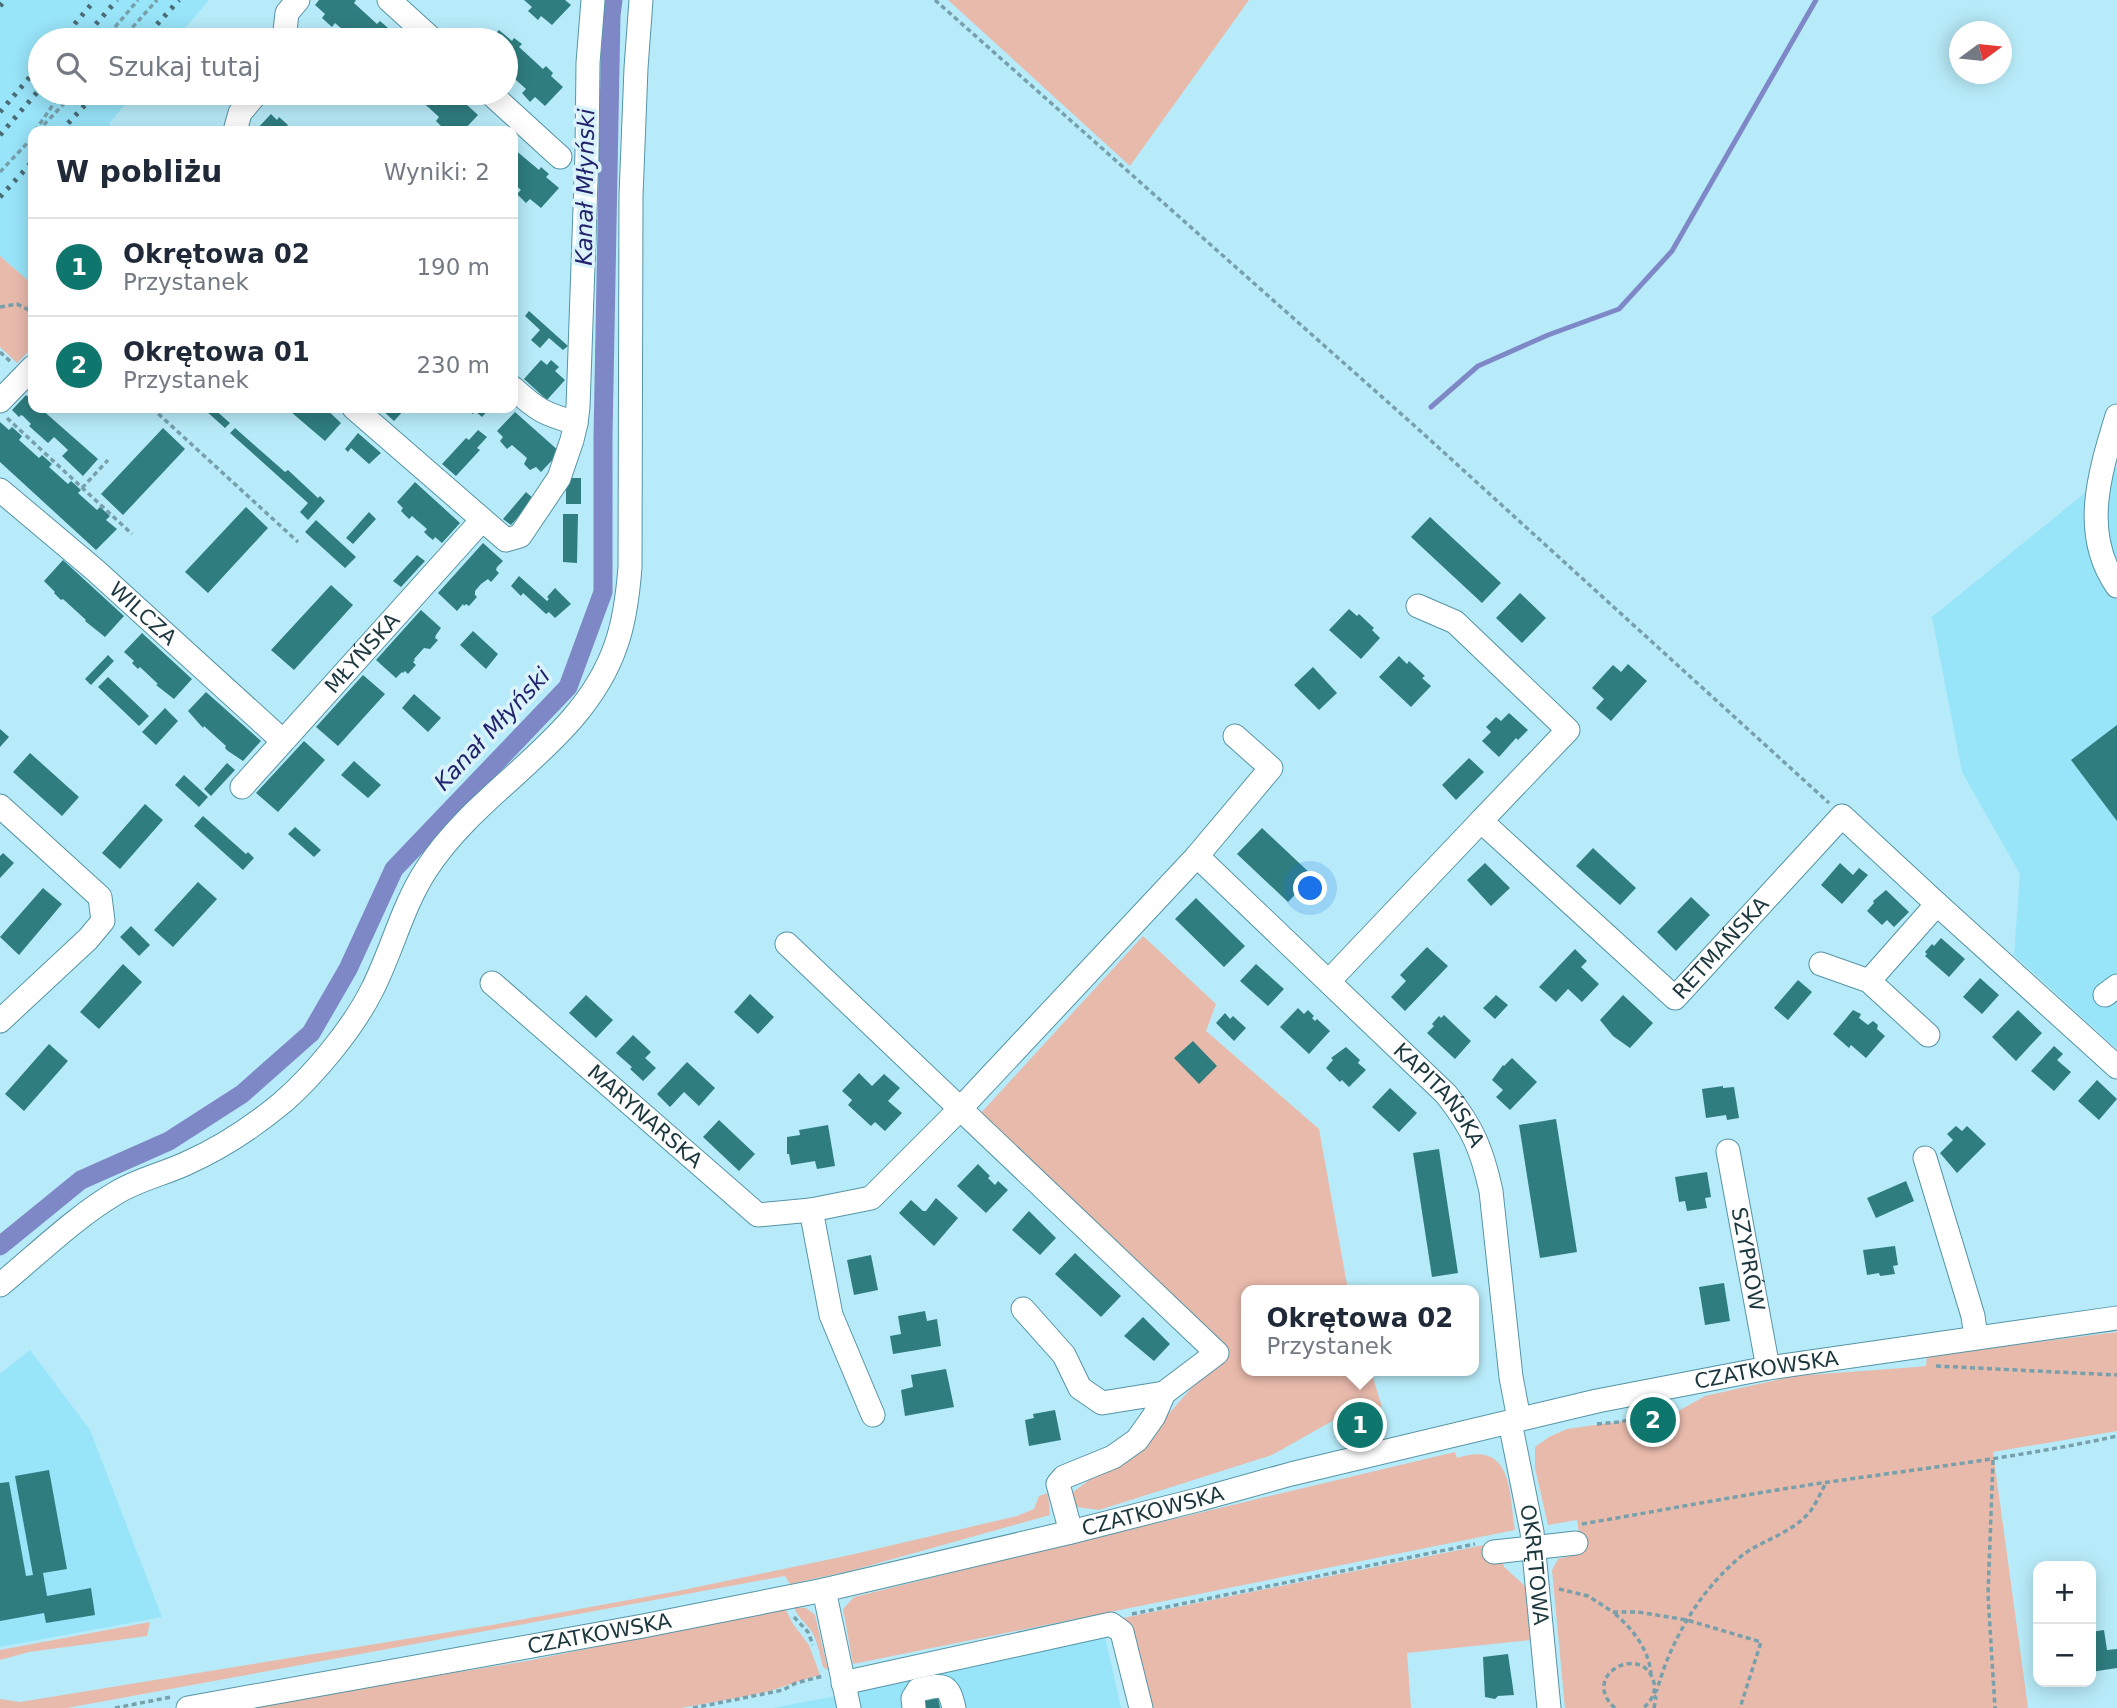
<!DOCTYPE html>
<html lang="pl">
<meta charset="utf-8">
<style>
body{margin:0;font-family:"DejaVu Sans",sans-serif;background:#f6f6f7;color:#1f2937}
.controls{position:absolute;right:21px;bottom:21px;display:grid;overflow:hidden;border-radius:14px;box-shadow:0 4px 18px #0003}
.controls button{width:63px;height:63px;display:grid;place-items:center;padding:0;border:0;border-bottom:2px solid #e0e1e3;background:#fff;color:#1f2937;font:35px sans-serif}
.compass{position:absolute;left:1949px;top:21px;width:63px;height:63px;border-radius:50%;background:#fff;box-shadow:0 4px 18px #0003;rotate:75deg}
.you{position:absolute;left:1311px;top:889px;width:24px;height:24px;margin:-18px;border:5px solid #fff;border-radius:50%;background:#1a73e8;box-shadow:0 0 0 10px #1a73e833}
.badge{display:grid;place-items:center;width:46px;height:46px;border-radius:50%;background:#0f766e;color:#fff;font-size:23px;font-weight:700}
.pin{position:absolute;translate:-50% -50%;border:4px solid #fff;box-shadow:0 2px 7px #0006}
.popup{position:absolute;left:1241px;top:1285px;width:238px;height:91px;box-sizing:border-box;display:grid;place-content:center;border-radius:14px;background:#fff;filter:drop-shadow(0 2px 5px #0005);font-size:23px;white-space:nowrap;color:#747a83}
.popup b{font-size:26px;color:#1f2937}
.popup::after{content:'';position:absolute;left:50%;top:100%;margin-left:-14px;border:14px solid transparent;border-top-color:#fff}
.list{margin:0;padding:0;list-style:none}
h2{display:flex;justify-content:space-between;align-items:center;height:91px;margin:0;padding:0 28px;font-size:30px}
h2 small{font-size:23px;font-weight:400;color:#747a83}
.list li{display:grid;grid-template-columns:46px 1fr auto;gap:21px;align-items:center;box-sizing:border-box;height:98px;padding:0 28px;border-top:2px solid #e0e1e3}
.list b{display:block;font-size:26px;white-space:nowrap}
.list p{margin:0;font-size:23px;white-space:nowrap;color:#747a83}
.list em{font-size:23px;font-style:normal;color:#747a83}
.icon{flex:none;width:38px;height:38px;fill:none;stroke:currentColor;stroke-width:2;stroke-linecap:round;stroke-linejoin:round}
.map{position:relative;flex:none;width:2117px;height:1708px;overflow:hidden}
.search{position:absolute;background:#fff;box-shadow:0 4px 18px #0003;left:28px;top:28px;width:490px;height:77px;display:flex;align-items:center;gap:18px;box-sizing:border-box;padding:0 24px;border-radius:38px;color:#747a83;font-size:26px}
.panel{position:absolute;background:#fff;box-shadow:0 4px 18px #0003;left:28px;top:126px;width:490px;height:287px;border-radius:14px}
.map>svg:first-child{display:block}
</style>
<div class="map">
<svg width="2117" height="1708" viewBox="0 0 2117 1708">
<rect width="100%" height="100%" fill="#b8ebf9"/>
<path fill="#98e4f9" d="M0,0H209L175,40H40V93H134L109,124L116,131H33V285L0,256Z
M2117,467V1049L2014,955L2020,874L1962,772L1932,617Z
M30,1350L90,1430L162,1617L0,1647V1374Z
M1105,1636L1121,1708H773L846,1694Z"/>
<path fill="#e8baac" d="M948,0H1249L1130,166Z
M0,256L33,285V347L17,363L0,347Z
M1143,936L1216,1004L1206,1031L1319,1129L1348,1290H1246V1371H1371L1382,1407L1343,1415L1272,1455L1099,1510L1076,1507L1069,1495L1150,1435L1223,1352L980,1114Z
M2117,1332V1431L1993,1452L2028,1708H1565L1552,1570L1558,1559L1582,1553L1577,1520L1548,1525L1535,1468V1447L1549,1437L1567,1429L1673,1414L1705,1396L1794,1376L1916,1367L1926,1366L1927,1356Z
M1455,1452L1457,1458C1513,1440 1509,1492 1515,1530L853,1664L843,1609L854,1597L1027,1554Z
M1048,1493L1050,1515L850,1571L790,1584L785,1576L67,1708H0V1699L20,1702L492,1625L678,1591L850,1555L1017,1516L1034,1509L1039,1496Z
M1489,1544L1501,1558L1504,1567L1524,1585L1530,1597L1532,1640L1407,1653L1411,1708H1142L1118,1619Z
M794,1607L806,1608L815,1615L828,1670L823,1667C820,1655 818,1643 812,1632C806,1623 797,1617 794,1607Z
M785,1608L793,1624L809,1645L820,1675C804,1679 789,1685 773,1690C743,1698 712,1702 681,1708H249L351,1689L527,1661Z
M150,1622L147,1636L29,1652L0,1660V1650Z"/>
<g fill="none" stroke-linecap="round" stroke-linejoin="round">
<path stroke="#7f88c7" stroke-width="5" d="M1431,407L1478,366L1548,335L1619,309L1672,251L1816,0"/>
<path stroke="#7f88c7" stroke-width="19" d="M0,1246L81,1180L169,1141L242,1094L311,1033L348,969L394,869L568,687L603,592V437L611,15L613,0"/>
</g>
<path fill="#2f7d7f" d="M319,0H356L354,3L377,24L380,21L388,28L385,31L395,40H355L335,23L332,27L322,18L325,14L315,5Z
M524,0H565L571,5L552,25L541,16L538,20L528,11L532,7Z
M499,30L512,41L514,38L522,44L519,47L543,69L546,66L553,73L551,76L563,87L545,106L535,97L530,102L522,93L526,89L506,71V40H489Z
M276,93H286L295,101L291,105Z
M404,93H453L458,97L460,93L469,101L466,104L478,115L463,131H455L449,126L445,130L436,121L439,117L416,96L412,100Z
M271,114L277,120L279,117L288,125L286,127L290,131H255Z
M513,141L517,145L514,149L539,170L541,167L549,174L546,177L559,188L541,208L530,199L526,203L517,194L521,190L513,183Z
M529,311L568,346L563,350L549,338L540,348L531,340L540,330L525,316Z
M541,360L547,365L551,360L559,367L555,371L565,380L547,400L524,379Z
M26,395L33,401V408H40L98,459L83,476L62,456L68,450L54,437L48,443L29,426L31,424L23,416L21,415L19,417L12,410Z
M207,408H213L230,423L225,428L205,410Z
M295,408H325L341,423L325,441L291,412Z
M380,408H406L394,421Z
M465,408H490L482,417L475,411L473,414Z
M515,412L560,452L541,472L536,467L530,470L524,464L527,458L512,445L507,449L500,441L503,437L497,431Z
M0,422L9,430L12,427L22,436L19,440L39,458L42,455L52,464L49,467L68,484L71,481L81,490L78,493L97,510L100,507L110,516L106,520L117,529L96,550L0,462Z
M163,428L185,449L123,515L101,494Z
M235,428L285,472L288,470L318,498L320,496L325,501L308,520L300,512L308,503L230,433Z
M478,430L487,437L477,448L480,450L456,476L442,464L466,438L469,440Z
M358,433L381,453L369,464L351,448L348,452L345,449Z
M566,478H581V504H566Z
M415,482L460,523L442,543L435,537L433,540L428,536L424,532L427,529L412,516L409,519L401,511L403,508L397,502Z
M526,492L534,499L511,525L503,519Z
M246,507L268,528L208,593L185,572Z
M369,512L376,519L353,544L346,538Z
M563,514H578L577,563L563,562Z
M1430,517L1501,583L1482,603L1411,537Z
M316,520L356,557L345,568L305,532Z
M483,543L503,561L497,567L496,570L499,573L491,582L488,579L481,584L475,591V595L477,597L469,606L466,604L464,606L463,604L457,611L438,593Z
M417,555L425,561L401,587L393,581Z
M63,560L124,616L105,637L85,621L86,620L63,599L61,600L54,593L55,592L44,581Z
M519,576L547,601L549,599L547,597L555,588L571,604L555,618L549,612L546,614L523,593L521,596L511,586Z
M331,585L353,605L294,670L271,650Z
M1520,593L1546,618L1522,643L1496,618Z
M1349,609L1357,616L1359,614L1374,628L1372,630L1380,638L1361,659L1329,630Z
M421,610L441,628L436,635L435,638L438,640L430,649L424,648L414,659L415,660L413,662L416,665L408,674L405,671L403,673L402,672L396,678L376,660Z
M473,631L498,654L486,669L460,645Z
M142,633L192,679L174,699L156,685L158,684L140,667L138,669L132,663L134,661L124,652Z
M108,655L114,661L91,685L85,679Z
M1399,656L1407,664L1409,661L1425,676L1422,678L1431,686L1411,707L1379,677Z
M1628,664L1647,681L1611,721L1596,708L1604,699L1592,688L1613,665L1621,672Z
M1313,667L1337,693L1319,710L1294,685Z
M363,675L385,694L338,746L316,727Z
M108,677L149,716L139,726L98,687Z
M206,692L261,741L243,761L228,751L225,748L226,746L204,726L203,728L188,711Z
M414,694L441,718L428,732L402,708Z
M165,708L178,721L156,745L142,732Z
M1509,713L1528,730L1518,740L1516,738L1499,757L1482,741L1491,732L1486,727L1496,717L1501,721Z
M2117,725V821L2071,760Z
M0,729L9,737L0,747Z
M304,741L325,760L278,812L256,793Z
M30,753L79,797L62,816L13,772Z
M1469,758L1484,772L1456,800L1442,785Z
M354,761L381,785L368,798L341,775Z
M227,763L235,770L211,796L204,789Z
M184,775L208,797L199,807L175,785Z
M145,804L163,820L120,869L102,853Z
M203,816L246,854L248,852L254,858L243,870L194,826Z
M295,827L321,850L314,857L288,834Z
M1262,828L1313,876L1288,902L1237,854Z
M1593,848L1636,888L1620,905L1576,866Z
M3,853L14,863L0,878V856Z
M1485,863L1510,888L1491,906L1467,880Z
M1840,863L1853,875L1859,868L1868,875L1842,904L1821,885Z
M198,882L217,899L173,947L154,930Z
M43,888L62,904L19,955L0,937Z
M1886,890L1909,912L1894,927L1887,920L1882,925L1867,911L1874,903L1873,901Z
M1691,897L1710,915L1676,951L1657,932Z
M1196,898L1245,946L1224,967L1175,919Z
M131,926L150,945L139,956L120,937Z
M1941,938L1965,959L1949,977L1925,956L1927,954L1925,952L1932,944L1934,946Z
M1427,947L1448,966L1405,1011L1391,997L1406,981L1400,975Z
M1575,949L1587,961L1581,967L1599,984L1582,1002L1568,989L1556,1002L1539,987Z
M123,964L142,982L99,1029L80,1012Z
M1256,964L1284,989L1268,1006L1240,981Z
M1980,978L1999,995L1982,1014L1963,997Z
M1798,980L1812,992L1788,1020L1774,1008Z
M750,994L774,1017L758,1034L734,1012Z
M586,995L613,1020L596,1038L569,1013Z
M1496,995L1508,1005L1495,1019L1483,1008Z
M1623,995L1653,1023L1630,1048L1613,1036L1600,1020Z
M1298,1008L1304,1014L1308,1010L1314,1016L1312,1018L1315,1021L1317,1019L1330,1031L1309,1054L1280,1027Z
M1853,1010L1861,1014L1859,1018L1868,1025L1873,1021L1878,1025L1877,1029L1885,1036L1866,1058L1851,1045L1849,1048L1833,1034Z
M2018,1010L2042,1033L2016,1061L1992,1037Z
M1225,1013L1230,1019L1233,1016L1246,1028L1234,1041L1216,1023Z
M1444,1015L1471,1041L1455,1059L1427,1033L1434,1026L1432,1024L1439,1016L1441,1018Z
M633,1035L651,1052L645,1058L656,1068L643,1081L630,1069L632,1067L616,1053Z
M1193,1041L1217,1066L1199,1084L1174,1058Z
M49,1044L68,1061L24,1111L5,1094Z
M2054,1046L2063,1054L2057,1060L2071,1072L2054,1091L2031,1071Z
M1346,1047L1360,1060L1358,1063L1366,1070L1349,1087L1342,1080L1340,1082L1326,1068L1333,1060L1331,1058Z
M1512,1058L1537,1082L1510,1110L1496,1097L1503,1090L1492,1080L1503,1065L1504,1066Z
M687,1062L715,1088L699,1106L684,1092L670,1107L657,1094Z
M859,1073L872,1086L884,1074L900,1088L888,1101L902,1113L885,1131L875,1122L871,1126L848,1105L852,1100L842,1091Z
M2097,1080L2117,1099L2099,1120L2078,1101Z
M1723,1086V1088L1734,1087L1739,1118L1727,1120L1726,1115L1706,1118L1702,1089Z
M1390,1088L1417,1113L1399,1132L1372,1107Z
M1556,1119L1577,1252L1540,1258L1519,1125Z
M719,1120L755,1154L739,1171L703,1137Z
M828,1125L835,1166L817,1169L815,1161L791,1165L789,1154H787V1137L800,1135L799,1130Z
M1956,1126L1962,1131L1967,1126L1986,1144L1957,1173L1940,1153L1953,1140L1947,1134Z
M1439,1149L1458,1273L1432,1277L1413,1153Z
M978,1164L990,1176L988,1178L995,1185L998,1181L1008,1190L986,1213L957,1186Z
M1707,1172L1711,1197L1705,1198L1707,1208L1687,1211L1685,1201L1679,1202L1675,1177Z
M1906,1181L1914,1201L1876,1218L1867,1198Z
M936,1198L958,1218L934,1246L899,1213L911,1200L923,1211H926Z
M1029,1211L1056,1238L1040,1255L1012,1230Z
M1895,1246L1898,1265L1893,1266L1895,1274L1880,1276L1879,1273L1867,1275L1863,1250Z
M1075,1253L1121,1296L1101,1317L1055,1274Z
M871,1255L878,1290L854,1295L847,1260Z
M1724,1283L1730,1321L1705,1325L1699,1287Z
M925,1311L927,1321L937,1319L941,1346L893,1354L890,1336L901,1334L898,1316Z
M1143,1317L1170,1344L1154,1361L1124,1336Z
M946,1369L954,1407L905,1416L901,1390L913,1387L911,1375Z
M1055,1410L1061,1440L1029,1446L1025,1420L1034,1418L1033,1414Z
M49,1470L67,1569L43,1573L47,1596L91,1588L95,1615L46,1623L44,1613L0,1621V1483L9,1482L26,1576L33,1575L15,1476Z
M2104,1630L2107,1650L2117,1649V1668L2091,1672V1632Z
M1508,1654L1514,1695L1498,1696L1495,1699L1485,1697L1483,1657Z
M938,1697L940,1708H923L921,1701Z"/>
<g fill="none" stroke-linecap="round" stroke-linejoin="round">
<defs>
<g id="minor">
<path d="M389,0L433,40"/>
<path d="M284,40L287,13L298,0"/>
<path d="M490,93L560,157"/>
<path d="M235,131L240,113L257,93"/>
<path d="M513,388C537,410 544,414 576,423L578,407L587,152L588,63L593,0"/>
<path d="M0,401L33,367"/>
<path d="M354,408L506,540L520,536L559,478L572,440L576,423"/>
<path d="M2117,416C2100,472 2080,533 2117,586"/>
<path id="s1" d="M0,490L95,570L283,741"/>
<path d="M1418,606L1455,622L1568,730L1481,821"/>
<path id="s2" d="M242,787L482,520"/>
<path d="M0,806L100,897L103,921L88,939L0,1021"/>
<path id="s3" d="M1197,856L1446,1094C1473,1128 1482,1150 1491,1191L1511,1377L1519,1419"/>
<path d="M787,944L1217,1353L1164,1393L1154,1416L1137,1440L1113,1457L1064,1477L1058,1484L1071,1532"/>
<path d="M1821,964L1869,981L1928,1035"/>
<path id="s4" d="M1329,981L1481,821L1675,998L1842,816L1937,904L2117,1067"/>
<path d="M1869,981L1937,904"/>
<path id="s5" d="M492,983L758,1215L811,1210L871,1198L960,1109L1197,856L1271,768L1235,736"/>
<path d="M2105,995L2117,986"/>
<path id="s6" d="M1728,1151L1768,1368"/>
<path d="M1925,1158L1973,1316L1976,1337"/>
<path d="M811,1210L831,1315L873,1415"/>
<path d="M0,1285C38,1254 74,1218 116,1193C137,1180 163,1174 185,1164C221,1148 253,1127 283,1102C315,1074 353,1028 372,990C392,951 402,907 426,870C480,786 583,742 616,645C625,620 628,593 630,567L631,196L636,68L641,0"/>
<path d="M1023,1309L1064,1355L1080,1388L1102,1403L1164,1393"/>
<path id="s7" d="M1510,1422L1532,1532L1549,1708"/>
<path d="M1494,1552L1576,1543"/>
<path d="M824,1590L849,1708"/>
<path d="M843,1683L1111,1624L1122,1632L1141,1708"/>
<path id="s8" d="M188,1708L643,1626L824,1590L1071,1532L1201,1499L1291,1474L1597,1401L1768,1368L2117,1318"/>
<path d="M914,1708L913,1698L918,1690C942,1685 948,1681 954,1708"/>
</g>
</defs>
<use href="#minor" stroke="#5594a5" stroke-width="25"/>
<path stroke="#77a0ab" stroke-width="3.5" stroke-dasharray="5 3.5" stroke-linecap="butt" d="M935,0L1417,428L1829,803
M104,40L138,0
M121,40L157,0
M35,131L61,93
M38,131L74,93
M0,172L33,137
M0,307L17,304L33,312
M0,352L12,363
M75,408L85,410L91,408
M152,408L298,542
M7,418L132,534
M82,488L108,460
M1936,1366L2117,1375
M1597,1424L1620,1422L1672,1409
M1993,1460L1988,1595L1995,1708
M1582,1524C1664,1510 1746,1494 1829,1482C1925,1468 2022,1457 2117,1436
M1559,1589L1588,1596L1613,1612H1638L1687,1620L1761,1642L1740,1708
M1132,1614L1475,1544
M1615,1614C1632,1628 1650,1651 1651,1675
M794,1617L808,1632L813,1645
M115,1708L171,1697
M693,1708L783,1690L796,1683L823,1676
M1615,1708C1578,1675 1644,1641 1654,1683C1656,1693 1651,1702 1643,1708
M1654,1708L1656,1698L1653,1694L1657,1690C1671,1640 1699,1592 1739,1558C1759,1541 1788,1535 1807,1515C1815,1507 1820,1493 1826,1483"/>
<use href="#minor" stroke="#fff" stroke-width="23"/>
<path stroke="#496b74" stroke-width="5" stroke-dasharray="3.5 7" stroke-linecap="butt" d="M0,6L5,0
M61,40L95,0
M82,40L117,0
M143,40L179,0
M0,112L40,65
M61,131L96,93
M0,135L40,89
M0,197L33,161"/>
</g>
<g text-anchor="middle" stroke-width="7" stroke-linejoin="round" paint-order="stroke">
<g font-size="21" fill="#1c373e" stroke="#daf3fb">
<text dy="7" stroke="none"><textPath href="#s1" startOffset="189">WILCZA</textPath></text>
<text dy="7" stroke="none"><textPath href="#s2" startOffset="180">MŁYŃSKA</textPath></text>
<text dy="7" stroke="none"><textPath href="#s4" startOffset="551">RETMAŃSKA</textPath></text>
<text dy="7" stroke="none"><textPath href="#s3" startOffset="341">KAPITAŃSKA</textPath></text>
<text dy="7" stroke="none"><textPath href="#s5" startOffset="203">MARYNARSKA</textPath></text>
<text dy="7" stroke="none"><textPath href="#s6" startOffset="110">SZYPRÓW</textPath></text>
<text dy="7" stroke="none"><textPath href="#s8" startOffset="1615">CZATKOWSKA</textPath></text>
<text dy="7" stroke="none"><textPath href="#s8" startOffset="985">CZATKOWSKA</textPath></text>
<text dy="7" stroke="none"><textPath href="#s7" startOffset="145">OKRĘTOWA</textPath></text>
<text dy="7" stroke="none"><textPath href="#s8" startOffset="418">CZATKOWSKA</textPath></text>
</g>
<g font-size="23" font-style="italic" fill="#23226c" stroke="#daf3fb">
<text transform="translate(585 187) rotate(-89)" y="8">Kanał Młyński</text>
<text transform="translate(492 729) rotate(-47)" y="8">Kanał Młyński</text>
</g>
</g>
</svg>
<div class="controls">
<button>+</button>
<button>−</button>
</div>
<svg class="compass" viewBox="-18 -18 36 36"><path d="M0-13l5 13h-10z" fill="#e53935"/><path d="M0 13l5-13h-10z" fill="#747a83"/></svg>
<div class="you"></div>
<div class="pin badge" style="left:1360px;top:1425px">1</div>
<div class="popup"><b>Okrętowa 02</b>Przystanek</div>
<div class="pin badge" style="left:1653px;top:1420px">2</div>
<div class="search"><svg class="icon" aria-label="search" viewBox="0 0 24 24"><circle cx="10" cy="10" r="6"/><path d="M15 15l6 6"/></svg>Szukaj tutaj</div>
<section class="panel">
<h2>W pobliżu<small>Wyniki: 2</small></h2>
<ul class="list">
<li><span class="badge">1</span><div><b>Okrętowa 02</b><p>Przystanek</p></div><em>190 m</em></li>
<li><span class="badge">2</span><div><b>Okrętowa 01</b><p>Przystanek</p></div><em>230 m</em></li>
</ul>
</section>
</div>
